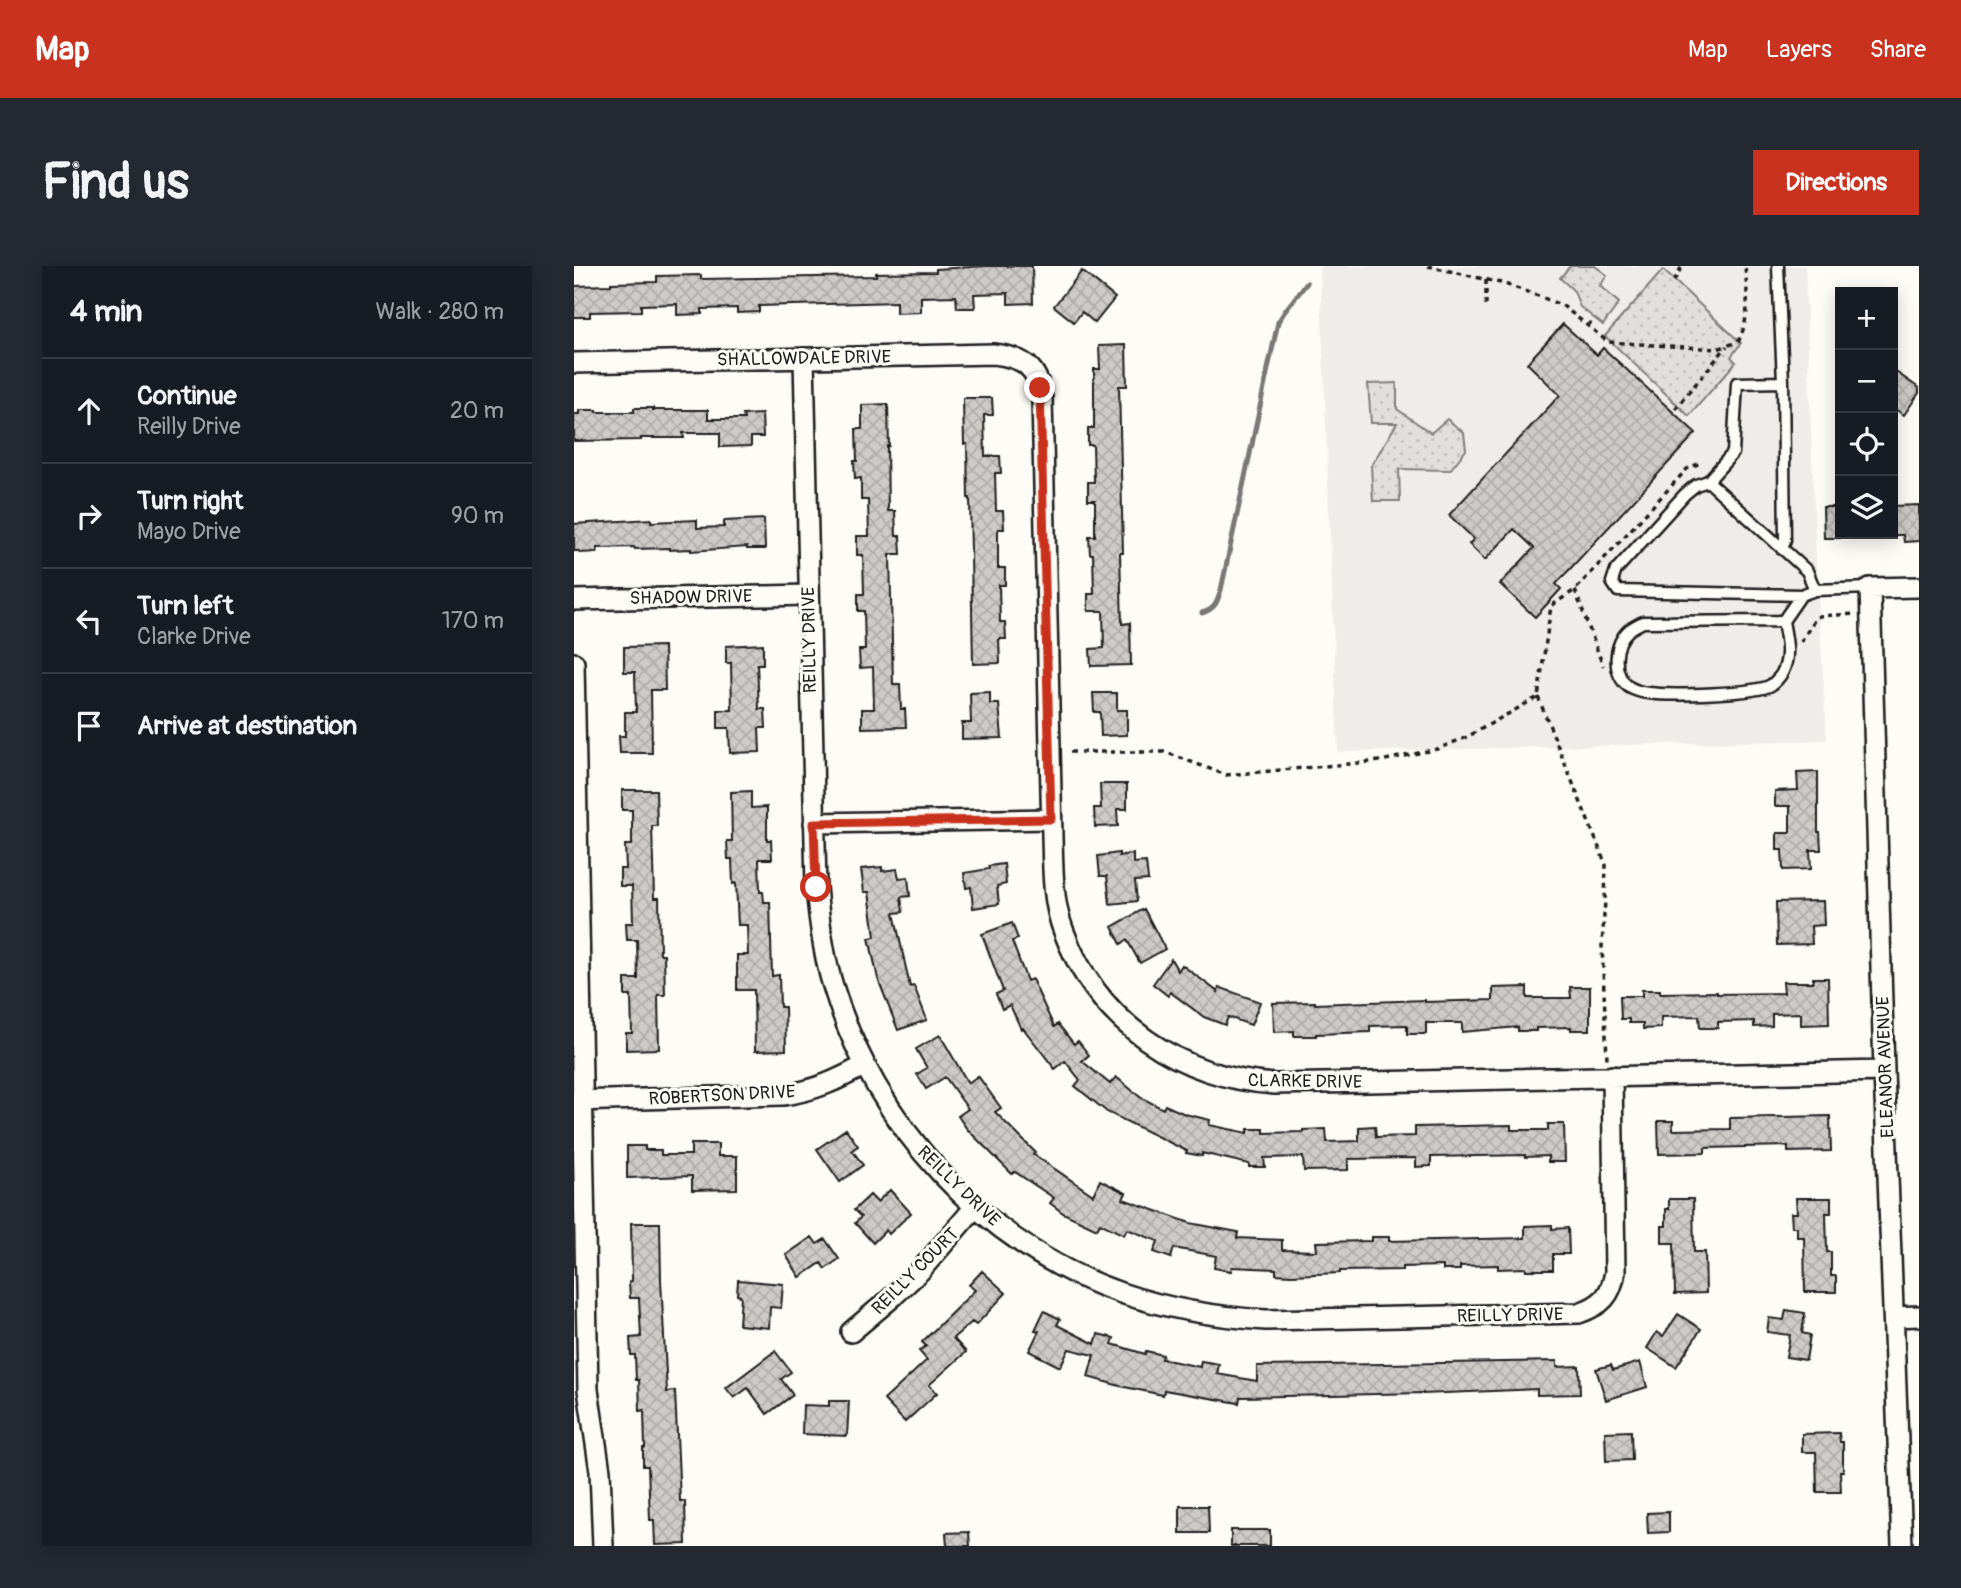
<!DOCTYPE html>
<meta charset="utf-8">
<style>
body{margin:0;font-family:Pangolin,sans-serif;background:#242831;color:#f1f3f6}
.controls{position:absolute;right:21px;top:21px;display:grid;overflow:hidden;border-radius:0px;box-shadow:0 4px 18px #0003}
.controls button{width:63px;height:63px;display:grid;place-items:center;padding:0;border:0;border-bottom:2px solid #363941;background:#171b24;color:#f1f3f6;font:35px sans-serif}
.stop{position:absolute;width:21px;height:21px;margin:-16px;border:5px solid #c8321e;border-radius:50%;background:#fff}
.stop.end{background:#c8321e;border-color:#fff;box-shadow:0 2px 7px #0008}
.list{margin:0;padding:0;list-style:none}
h2{display:flex;justify-content:space-between;align-items:center;height:91px;margin:0;padding:0 28px;font-size:30px}
h2 small{font-size:23px;font-weight:400;color:#9ea1a6}
.list li{display:grid;grid-template-columns:46px 1fr auto;gap:21px;align-items:center;box-sizing:border-box;height:105px;padding:0 28px;border-top:2px solid #363941}
.list b{display:block;font-size:26px;white-space:nowrap}
.list p{margin:0;font-size:23px;white-space:nowrap;color:#9ea1a6}
.list em{font-size:23px;font-style:normal;color:#9ea1a6}
.icon{flex:none;width:38px;height:38px;fill:none;stroke:currentColor;stroke-width:2;stroke-linecap:round;stroke-linejoin:round}
.map{position:relative;flex:none;width:1345px;height:1280px;overflow:hidden;border-radius:0px}
header{display:flex;align-items:center;gap:42px;box-sizing:border-box;height:98px;padding:0 35px;background:#c8321e;color:#fff}
header strong{font-size:33px}
nav{display:flex;gap:38px;margin-inline-start:auto;font-size:24px}
.intro{display:flex;align-items:center;justify-content:space-between;box-sizing:border-box;height:168px;padding:0 42px}
h1{margin:0;font-size:49px}
.button{padding:18px 32px;border-radius:0px;background:#c8321e;color:#fff;font-size:24px;font-weight:700}
main{display:flex;gap:42px;padding:0 42px}
aside{flex:1;background:#171b24;border-radius:0px;box-shadow:0 4px 18px #0003}
.map>svg:first-child{display:block}
</style>
<header>
<strong>Map</strong>
<nav><a>Map</a><a>Layers</a><a>Share</a></nav>
</header>
<div class="intro"><h1>Find us</h1><a class="button">Directions</a></div>
<main>
<aside>
<h2>4 min<small>Walk · 280 m</small></h2>
<ul class="list">
<li><svg class="icon" aria-label="ahead" viewBox="0 0 24 24"><path d="M12 20V5M6 11l6-6 6 6"/></svg><div><b>Continue</b><p>Reilly Drive</p></div><em>20 m</em></li>
<li><svg class="icon" aria-label="right" viewBox="0 0 24 24"><path d="M7 20v-9h11M14 6l5 5-5 5"/></svg><div><b>Turn right</b><p>Mayo Drive</p></div><em>90 m</em></li>
<li><svg class="icon" aria-label="left" viewBox="0 0 24 24"><path d="M17 20v-9H6M10 6l-5 5 5 5"/></svg><div><b>Turn left</b><p>Clarke Drive</p></div><em>170 m</em></li>
<li><svg class="icon" aria-label="arrive" viewBox="0 0 24 24"><path d="M6 21V4h12l-3 4 3 4H6"/></svg><div><b>Arrive at destination</b></div></li>
</ul>
</aside>
<div class="map">
<svg width="1345" height="1280" viewBox="0 0 1345 1280">
<defs>
<pattern id="grass-dots" width="8" height="8" patternUnits="userSpaceOnUse" patternTransform="scale(1.75)"><rect width="8" height="8" fill="#e0dfdb"/><path d="M2 2h.1M6 6h.1" fill="none" stroke="#c0bfbb" stroke-width="1.8" stroke-linecap="round"/></pattern>
<pattern id="building-cross-hatch" width="8" height="8" patternUnits="userSpaceOnUse" patternTransform="scale(1.75)"><rect width="8" height="8" fill="#cccbc8"/><path d="M0 0l8 8M0 8l8-8" fill="none" stroke="#afaeab"/></pattern>
</defs>
<rect width="100%" height="100%" fill="#fdfcf7"/>
<filter id="ink" filterUnits="userSpaceOnUse"><feTurbulence type="fractalNoise" baseFrequency=".0143" numOctaves="2"/><feDisplacementMap in="SourceGraphic" scale="14" xChannelSelector="R" yChannelSelector="G"/><feConvolveMatrix kernelMatrix="1 2 1 2 8 2 1 2 1" color-interpolation-filters="sRGB"/></filter>
<g filter="url(#ink)">
<path fill="#eeede9" d="M746,0H1231L1242,297L1253,474L764,486Z"/>
<path fill="url(#grass-dots)" stroke="#7e7e7c" stroke-width="2" d="M996,0H1021L1033,9L1026,20L1045,37L1029,59L1006,41L1000,25L986,12Z
M1089,4L1167,77L1157,91L1162,96L1115,150L1031,70Z
M823,117V143L857,167L873,153L890,167L892,184L876,204L825,203L826,235H799L797,200L823,157H797L794,118Z"/>
<g fill="none" stroke-linecap="round" stroke-linejoin="round">
<path stroke="#797876" stroke-width="5" d="M628,347C641,343 643,337 647,324L704,56L713,42L733,17"/>
</g>
<path fill="url(#building-cross-hatch)" stroke="#1c1c1c" stroke-width="2" d="M413,0H458L459,37L434,38V27L400,28L401,42H383L382,30L347,31V46L322,47V36L185,40V46L163,47V42L128,43V48L103,49V38L67,39V45L16,46V51H0V20L37,19V17L83,16V10L127,9V13L302,10V7L362,6V3Z
M508,5L541,32L521,57L508,46L500,56L480,40Z
M989,58L1023,89L1029,82L1122,167L982,318L987,323L961,351L926,318L960,282L940,263L911,294L895,278L900,273L875,249L986,129L953,97Z
M552,79L553,120H545L549,287H546L548,358L556,357L557,399L517,400L516,383L530,382L529,345H514V328H520L519,288H516L515,270H521V234H514V216H520L519,179H514V162H520V103H526L525,80Z
M1319,104L1345,122V127L1330,149L1319,142Z
M389,132H418L419,149H410L411,190H426L427,207H421L422,245H429L430,263H424V302H431V319H425L426,356H431L432,373H425L426,397L399,398L396,232H394L393,178H390Z
M314,138L315,180H313L314,245H321L322,270H326L327,288H316L319,418H326L327,443H331L332,461L288,462V443H300L299,401L286,402L285,384H291L290,345H284V328H290L289,289H283V270H295L294,234H287V212L281,213L280,195H283L282,163H288V139Z
M60,142H79V144H134V153H170L169,149L188,148L189,171H177V180L146,181V167H109L110,172H67V174L0,175V148H5V144H23V146H60Z
M1345,239V275L1330,276L1329,269H1319V240Z
M1249,241H1266V272H1250Z
M77,253V256L123,254V262L150,261V255L190,253L191,283H173V281L117,285V283L95,284V282L61,283L60,281L23,282V286L6,287L5,285H0V258Z
M189,378V398H183L185,443H191L192,462H185L186,486L156,487L155,462H144V444H158L157,397H152V380Z
M90,380L91,424H77L78,487H46L45,470H51V446H62L61,406H50V381Z
M416,426V438H425L428,472L388,473V457H397L396,427Z
M519,427H543V444H553V469L527,470L526,446H520Z
M1244,506V566H1246L1247,584H1236L1237,603L1209,604L1208,584H1203V567H1216V540H1201V525L1224,524L1223,507Z
M526,518H553V543H543L544,560L521,561L520,542H527Z
M48,524H82L83,560H78L80,632H85L86,688H90L91,729H84L85,783L52,784V767H58L57,730H51V713H64L63,674H53L52,657H59L58,620H46V603H52L51,579H58V544H48Z
M177,525V542L193,541V574H197L198,593H185L186,626H189L190,636H196L198,710L205,709L206,741H211L212,784L181,785L180,724H163V689H174L173,659H164L162,617L159,618L158,593H154L153,575H158L157,526Z
M545,587V590L559,588V597L572,596L574,614L561,615L563,635L536,638L533,610H526L524,590Z
M430,598L432,618L423,620L425,638L399,642L397,621L392,622L390,607L415,603V600Z
M308,601V605L323,603L325,612L334,611L336,630L327,631L329,646L320,647L336,721L340,720L353,754L324,764L304,713L295,672L301,671L295,626H290L287,603Z
M1249,635L1250,659L1237,660L1238,678L1203,679L1202,636Z
M570,643L591,683L566,697L553,674L547,678L538,661Z
M438,657L444,673L438,675L453,715L458,713L480,761L484,758L500,778L504,775L515,789L508,795L536,818L542,811L566,831L589,843L591,839L611,848L636,854L635,859L674,867V863H690V867L729,866V864L752,863L753,876L785,875V861L801,860L802,871L841,870V861L937,859V864H974V858H990L991,896H974V890L951,891V889L857,891V900L842,901V892L774,893V904L730,905L729,891L690,892L691,901H675V898L628,887V890L612,887L613,885L533,846L501,820L506,814L491,795L481,803L449,762L447,763L436,739L428,743L422,728L429,725L408,668Z
M597,693L604,705L608,699L644,726L645,721L686,736L677,759L654,751L651,759L630,751L596,726L594,730L579,718Z
M1239,712H1254L1255,758L1227,759V747L1198,748V760L1180,761V755L1144,756V762H1126L1125,750L1087,751V762L1069,763V757H1055V753H1047L1046,730H1068V724H1086V727L1143,726V728L1210,727L1209,716H1239Z
M953,721V732H997L996,721H1016V764H997V761L962,762V765H944V761L888,766V757H852V768H833V759L796,760V766L742,768V770H720V765L700,766L699,737L741,736V738L851,734V736L919,734V722Z
M366,769L394,817L404,810L427,842L421,846L461,886L459,888L519,929L526,914L552,927L549,933L616,957L664,966L663,972L708,974V984L743,985L742,976L798,975V971H815V975L951,972V960L978,959V963L994,962L995,988H979V1004H952V1002L924,1003V999L886,1000V1004H869V1000L828,1001V1004L766,1005V1007L717,1009L702,1008V1003L658,1001L657,1005L640,1002L642,990L600,982L597,992L580,986L584,975L553,963L550,969L526,957L523,963L489,947L476,937L480,932L441,906L438,908L393,863L384,850L394,843L371,811L352,823L343,808L353,802L342,783Z
M1256,850L1257,885L1214,886V880L1131,882V887L1085,888L1084,855H1099V864L1156,863V852Z
M272,863L284,880L278,884L289,899L266,916L243,883Z
M117,878H144V890H163V923L118,924V910L53,912V880H71V884H87V889H117Z
M316,924L337,947L315,968L312,964L299,977L281,957L287,951L280,944L296,929L303,936Z
M1222,932H1257V947H1252L1253,986H1257V1010H1262V1026H1231L1230,971H1223V961H1218L1217,947H1223Z
M1095,933H1119L1120,986H1131L1132,1027L1101,1028L1100,977H1088V960H1092V943H1095Z
M57,957H86L87,1014L93,1126L101,1125L106,1235H111L112,1278L81,1279L80,1254H76L74,1200H69V1182H71L70,1144L66,1145L65,1114H62L61,1089H57L56,1072L67,1071L65,1032H56L55,1016L58,1015Z
M238,971L243,978L251,973L265,993L251,1003L247,997L226,1011L212,989Z
M408,1005L432,1027L402,1059L398,1056L379,1072L392,1086L355,1119L363,1127L331,1156L310,1134L353,1094L345,1085L352,1080L348,1076L401,1024L395,1019Z
M164,1014L209,1018L207,1042L196,1041L195,1062L165,1059L167,1030L163,1029Z
M1212,1044L1231,1047L1228,1067L1236,1069L1232,1094L1212,1091L1216,1069L1193,1066L1195,1052L1210,1054Z
M470,1045L486,1053L483,1059L521,1078L524,1068L540,1072L538,1078L571,1088L572,1085L589,1089L588,1093L626,1101L627,1095L645,1098L643,1108L683,1115V1100L983,1095V1101L1005,1100L1006,1128L963,1129V1123L849,1128V1127L666,1131L665,1137L590,1124L589,1129L546,1120L514,1111L520,1089L495,1083L486,1101L455,1085L465,1065L461,1064Z
M1104,1048L1127,1063L1102,1101L1073,1082L1083,1066L1089,1070Z
M201,1085L217,1106L207,1113L219,1129L193,1148L174,1122L160,1132L152,1122Z
M1066,1096L1073,1121L1032,1134L1022,1103L1037,1099L1039,1104Z
M255,1135H275L273,1170L228,1168L229,1139L255,1140Z
M1057,1165L1058,1194L1032,1195L1031,1166Z
M1265,1167L1266,1176H1269V1205H1266L1267,1226H1243L1242,1186H1228V1168Z
M606,1240H634L635,1267H606Z
M1095,1246V1266L1074,1267L1073,1247Z
M657,1264H696V1280H657Z
M395,1266L396,1280H373L372,1267Z"/>
<g fill="none" stroke-linecap="round" stroke-linejoin="round">
<defs>
<path id="lane" d="M1204,0L1209,116L1211,274L1208,283
M1134,215L1159,187L1163,117L1209,116
M1227,329L1044,325L1038,316L1042,304L1111,228L1122,219L1134,215L1233,305L1241,324
M1209,355C1212,372 1217,391 1208,407C1206,411 1200,417 1197,419C1183,428 1094,430 1075,427C1069,427 1060,424 1055,421C1037,408 1040,377 1055,364C1059,361 1065,358 1069,356Z
M1209,355L1227,329L1241,324L1296,322"/>
<path id="street" d="M230,92L242,621C245,654 249,688 259,720C300,857 410,980 547,1027C594,1043 642,1051 692,1054L1005,1047C1028,1039 1037,1030 1041,1006L1038,810
M0,97L419,88C449,91 464,101 468,132L478,570C479,602 478,636 490,666C524,757 606,812 701,818L1310,805
M0,334L234,329
M0,397L14,1124L26,1205L29,1280
M240,557L477,553
M0,835L209,829C240,825 264,814 291,799
M1320,1051L1345,1050
M277,1066L315,1034L346,1005L401,941
M1328,1280L1310,805L1296,322L1345,321"/>
</defs>
<use href="#lane" stroke="#1c1c1c" stroke-width="15"/>
<use href="#street" stroke="#1c1c1c" stroke-width="24"/>
<path stroke="#1c1c1c" stroke-width="3.5" stroke-dasharray="5 5" stroke-linecap="butt" d="M854,0L931,18L967,31L989,40L1034,76L1143,83L1164,76C1177,50 1173,28 1171,0
M912,14V39
M1100,15L1108,0
M1014,60L1020,52
M1101,143L1153,80
M1001,324L1029,400
M1227,376L1241,353L1245,350L1282,348
M964,431L1032,599L1031,635L1028,680L1033,793
M496,486H591L652,509L807,495L863,483L893,471L964,431L977,340L1001,324L1113,203L1128,196"/>
<use href="#lane" stroke="#fdfcf7" stroke-width="10"/>
<use href="#street" stroke="#fdfcf7" stroke-width="19"/>
</g>
</g>
<g fill="none" stroke-linecap="round" stroke-linejoin="round" filter="url(#ink)">
<path stroke="#c8321e" stroke-width="9" d="M242,621L240,557L477,553L466,122"/>
</g>
<g text-anchor="middle" stroke-width="6" stroke-linejoin="round" paint-order="stroke">
<g font-size="18" fill="#1c1c1c" stroke="#fdfcf7">
<text transform="translate(230 92) rotate(-1)" y="6">SHALLOWDALE DRIVE</text>
<text transform="translate(117 331) rotate(-1)" y="6">SHADOW DRIVE</text>
<text transform="translate(235 374) rotate(-91)" y="6">REILLY DRIVE</text>
<text transform="translate(1311 801) rotate(-92)" y="6">ELEANOR AVENUE</text>
<text transform="translate(731 815) rotate(1)" y="6">CLARKE DRIVE</text>
<text transform="translate(148 829) rotate(-3)" y="6">ROBERTSON DRIVE</text>
<text transform="translate(385 920) rotate(44)" y="6">REILLY DRIVE</text>
<text transform="translate(341 1005) rotate(-45)" y="6">REILLY COURT</text>
<text transform="translate(936 1049) rotate(-1)" y="6">REILLY DRIVE</text>
</g>
</g>
</svg>
<div class="controls">
<button>+</button>
<button>−</button>
<button><svg class="icon" aria-label="locate" viewBox="0 0 24 24"><circle cx="12" cy="12" r="6"/><path d="M12 2v4M12 18v4M2 12h4M18 12h4"/></svg></button>
<button><svg class="icon" aria-label="layers" viewBox="0 0 24 24"><path d="M12 4l9 5-9 5-9-5zM3 14l9 5 9-5"/></svg></button>
</div>
<div class="stop" style="left:242px;top:621px"></div>
<div class="stop end" style="left:466px;top:122px"></div>
</div>
</main>
